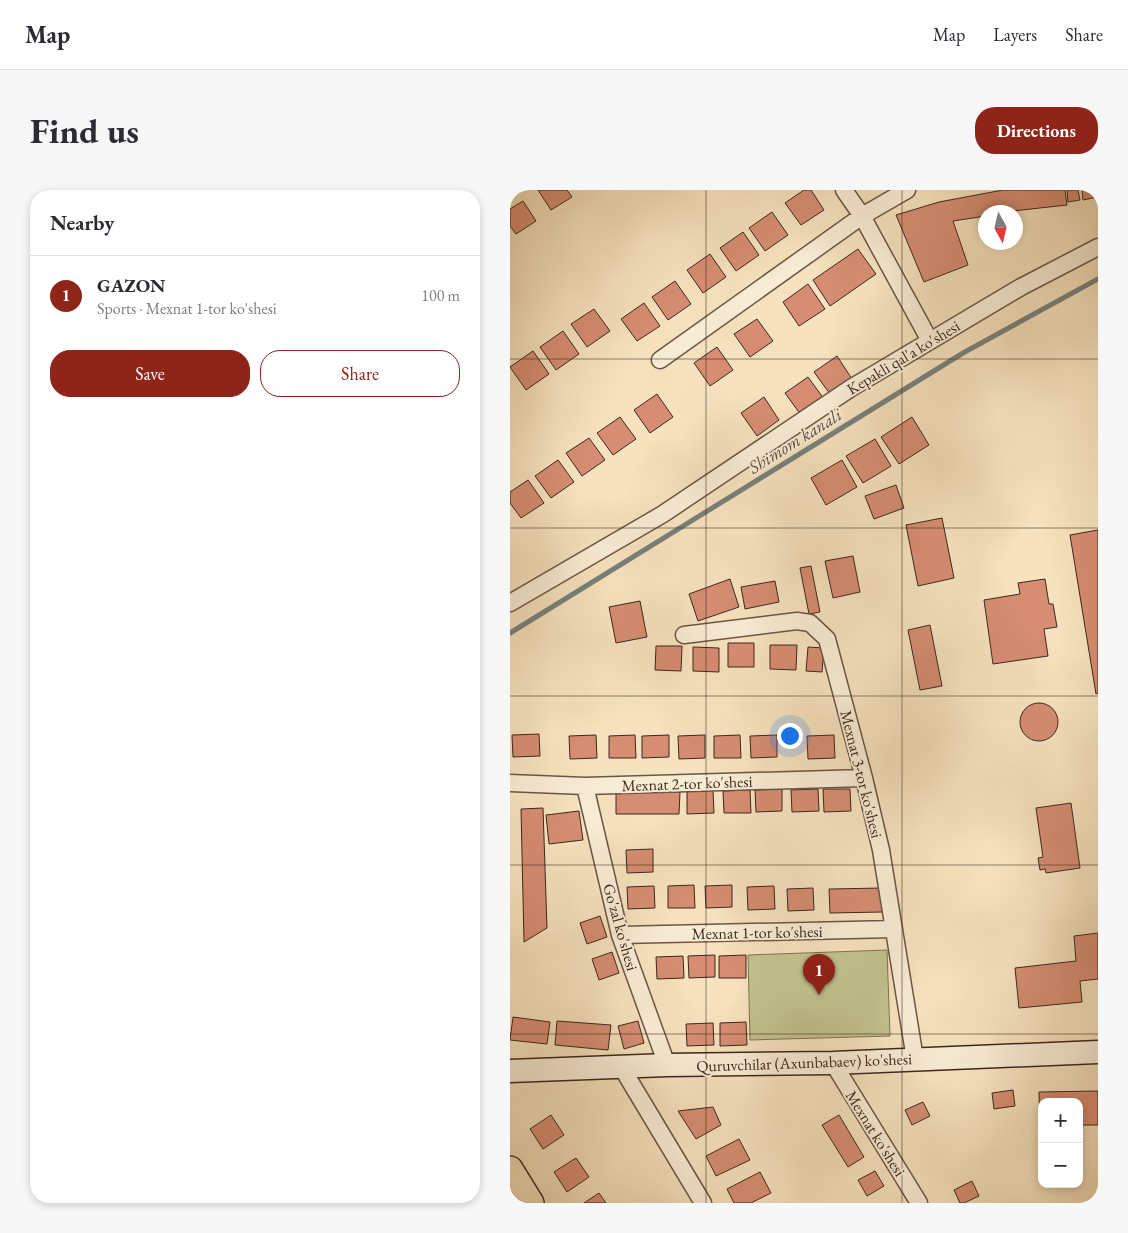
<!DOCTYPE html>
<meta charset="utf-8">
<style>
body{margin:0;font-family:"EB Garamond",serif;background:#f7f7f7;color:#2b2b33}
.controls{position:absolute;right:15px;bottom:15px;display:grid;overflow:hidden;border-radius:10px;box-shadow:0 2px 8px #0003}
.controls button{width:45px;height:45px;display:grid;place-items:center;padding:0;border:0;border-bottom:1px solid #e1e1e2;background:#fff;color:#2b2b33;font:25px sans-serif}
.compass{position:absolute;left:468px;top:15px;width:45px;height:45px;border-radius:50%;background:#fff;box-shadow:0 2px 8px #0003;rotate:172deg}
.you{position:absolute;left:279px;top:545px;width:18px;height:18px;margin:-12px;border:4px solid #fff;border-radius:50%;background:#1a73e8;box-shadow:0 0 0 8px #1a73e833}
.badge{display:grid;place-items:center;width:32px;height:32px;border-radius:50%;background:#8f2418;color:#fff;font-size:16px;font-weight:700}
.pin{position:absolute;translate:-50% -41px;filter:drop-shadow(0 1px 2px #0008)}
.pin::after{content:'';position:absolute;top:26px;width:18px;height:15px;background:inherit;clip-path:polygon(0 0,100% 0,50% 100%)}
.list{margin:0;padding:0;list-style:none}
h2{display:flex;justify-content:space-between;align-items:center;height:65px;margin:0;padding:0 20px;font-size:21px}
h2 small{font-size:16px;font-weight:400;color:#7c7c81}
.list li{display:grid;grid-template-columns:32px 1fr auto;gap:15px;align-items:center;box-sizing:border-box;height:80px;padding:0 20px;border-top:1px solid #e1e1e2}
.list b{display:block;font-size:19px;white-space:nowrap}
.list p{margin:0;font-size:16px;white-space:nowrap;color:#7c7c81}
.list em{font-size:16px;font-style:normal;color:#7c7c81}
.actions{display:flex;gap:10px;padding:15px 20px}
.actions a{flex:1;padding:11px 0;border:1px solid #8f2418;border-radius:20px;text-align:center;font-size:18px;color:#8f2418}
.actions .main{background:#8f2418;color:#fff}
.map{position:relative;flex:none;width:588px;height:1013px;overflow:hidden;border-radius:20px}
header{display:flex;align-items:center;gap:30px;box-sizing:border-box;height:70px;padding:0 25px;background:#fff;border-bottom:1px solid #e1e1e2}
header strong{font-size:24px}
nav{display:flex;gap:28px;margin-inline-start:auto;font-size:18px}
.intro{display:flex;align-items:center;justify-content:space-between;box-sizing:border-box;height:120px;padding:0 30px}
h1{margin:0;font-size:35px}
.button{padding:12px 22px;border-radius:20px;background:#8f2418;color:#fff;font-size:18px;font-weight:700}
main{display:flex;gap:30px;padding:0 30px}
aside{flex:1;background:#fff;border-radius:20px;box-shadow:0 2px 8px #0003}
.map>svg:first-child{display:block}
</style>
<header>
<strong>Map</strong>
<nav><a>Map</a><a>Layers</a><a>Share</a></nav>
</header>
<div class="intro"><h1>Find us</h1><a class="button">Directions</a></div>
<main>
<aside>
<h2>Nearby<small></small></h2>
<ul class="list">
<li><span class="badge">1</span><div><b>GAZON</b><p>Sports · Mexnat 1-tor ko'shesi</p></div><em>100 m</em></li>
</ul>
<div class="actions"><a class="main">Save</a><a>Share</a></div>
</aside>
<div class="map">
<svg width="588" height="1013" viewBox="0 0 588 1013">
<rect width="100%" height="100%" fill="#f6e2be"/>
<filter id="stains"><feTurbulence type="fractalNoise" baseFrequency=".004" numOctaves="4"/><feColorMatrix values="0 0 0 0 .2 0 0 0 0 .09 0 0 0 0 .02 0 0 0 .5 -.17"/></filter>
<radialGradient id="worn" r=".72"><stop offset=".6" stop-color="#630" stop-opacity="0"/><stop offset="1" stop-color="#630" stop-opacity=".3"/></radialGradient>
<path fill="#c2c28e" stroke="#7f7455" d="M377,760L380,846L240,850L238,765Z"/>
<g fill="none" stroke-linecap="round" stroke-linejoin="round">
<path stroke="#78807b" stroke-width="5" d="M0,443L453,163L588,89"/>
</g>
<path fill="#d68d73" stroke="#3c271c" d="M28,0H57L62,7L41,20Z
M294,0H301L314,20L291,35L275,13Z
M493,0H555L557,15L494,22H476V26L443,31L458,75L414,92L386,25L429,12Z
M557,0H568L570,10L558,12Z
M572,0H588V7L573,10Z
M13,11L26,31L6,44L0,36V19Z
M262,22L278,45L255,61L239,38Z
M233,42L249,65L226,81L210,58Z
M348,59L366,84L320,116L303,90Z
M200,64L216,87L193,103L177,80Z
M165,91L181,114L158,130L142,107Z
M298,94L315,119L289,136L273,112Z
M134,113L150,136L127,151L111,129Z
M84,119L100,141L77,157L61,134Z
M247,129L263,151L240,167L224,144Z
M53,141L69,164L46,180L30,157Z
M207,157L223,180L200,196L184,173Z
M23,161L39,184L16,200L0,177Z
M327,166L342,189L320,204L304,182Z
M298,187L314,209L291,225L275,203Z
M147,204L163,227L140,243L124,220Z
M254,207L269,230L247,246L231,223Z
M110,227L126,249L103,265L87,243Z
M402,227L419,255L389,274L371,247Z
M79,248L95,270L72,286L56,263Z
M365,249L381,276L353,293L336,266Z
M48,270L64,292L41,308L25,286Z
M332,270L347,297L316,315L301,288Z
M18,290L34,313L11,328L0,313V302Z
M386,295L394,318L364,329L355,306Z
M432,328L444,388L408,396L396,335Z
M588,340V503L586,504L560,345Z
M343,366L350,402L323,408L315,371Z
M301,376L310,422L299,424L290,378Z
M220,389L229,417L188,431L179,404Z
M535,389L539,414H543L547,437L534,439L538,466L483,474L474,410L510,404L508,393Z
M265,391L269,412L235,419L231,397Z
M130,411L137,447L106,453L99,417Z
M420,435L432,496L410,500L398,440Z
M218,453H244V477H218Z
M260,455H287L286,480L260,479Z
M146,456H172L171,481L145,480Z
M183,457L209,458V482L183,481Z
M298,457L314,458L312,482L296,481Z
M510 532a19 19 0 1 1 38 0a19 19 0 1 1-38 0Z
M29,544L30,566L3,567L2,545Z
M86,545L87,568L60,569L59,546Z
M125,545L126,568H99V546Z
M159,545V567L132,568V546Z
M195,545V568L169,569L168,546Z
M230,545L231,568H204V546Z
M267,545V567L241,568L240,546Z
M324,545L325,568L298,569L297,546Z
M272,599V621L246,622L245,600Z
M308,599L309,621L282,622L281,600Z
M313,599H340L341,621L314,622Z
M203,600L204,623L177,624V601Z
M240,600L241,623H214L213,601Z
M106,602H170L169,624H106Z
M561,613L570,678L536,683L535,679L530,680L528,668L533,667L526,618Z
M33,618L37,738L14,752L11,619Z
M69,621L73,650L39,654L36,625Z
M143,659V682L117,683L116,660Z
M184,695L185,718H158V696Z
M222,695V717L196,718L195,696Z
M144,696L145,718L118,719L117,697Z
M264,696L265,719L238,720L237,697Z
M303,698L304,720L278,721L277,699Z
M372,698V722L320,723L319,699Z
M90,726L97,747L77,754L70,733Z
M588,743V789L570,791L572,812L509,818L505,778L566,771L564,746Z
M102,762L109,783L89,790L82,769Z
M205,765V787L179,788L178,766Z
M236,765V788H209V766Z
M173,766L174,788L147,789L146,767Z
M3,827L40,832L37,854L0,850Z
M47,831L101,835L98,860L45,855Z
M128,831L134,853L114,859L108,836Z
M236,832L237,855L210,856V833Z
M203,833L204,855L177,856L176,834Z
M503,900L505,916L484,919L482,903Z
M588,901V935H569V912H532V936H530L529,902Z
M413,912L420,926L402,935L395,920Z
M203,917L211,935L186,949L168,921Z
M41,925L54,945L33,959L20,939Z
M329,925L354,967L338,977L312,935Z
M229,949L240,970L206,986L196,966Z
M66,968L79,987L57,1002L44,982Z
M365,981L374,996L357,1006L348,990Z
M250,982L261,1003L241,1013H224L217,999Z
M462,991L469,1006L454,1013H450L444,1000Z
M89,1003L96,1013H74Z"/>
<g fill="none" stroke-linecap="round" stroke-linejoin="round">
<defs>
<path id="street" d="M334,0L352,26L420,151
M150,170L352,26L397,0
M0,413L153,324L341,198L511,97L588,57
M174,445L287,431L300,433L317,449L354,588L371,660L405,869
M0,593L75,596L354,588
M75,596L110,745L157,875
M110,745L384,739
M323,873L409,1013
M112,878L193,1013"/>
<path id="secondary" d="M0,881L157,875L323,873L588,862"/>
<path id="primary" d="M0,979L21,1013"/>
</defs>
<use href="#street" stroke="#6a5644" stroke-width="19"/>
<use href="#secondary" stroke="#3c271c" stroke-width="25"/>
<use href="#primary" stroke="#3c271c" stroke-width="28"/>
<use href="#street" stroke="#f9ecd5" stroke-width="16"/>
<use href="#secondary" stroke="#f9ecd5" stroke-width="22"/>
<use href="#primary" stroke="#f6e2be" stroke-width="25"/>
</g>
<path fill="none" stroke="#3c271c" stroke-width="1" stroke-opacity="0.55" d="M196,0V1013M392,0V1013M0,169H588M0,338H588M0,506H588M0,675H588M0,844H588"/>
<g text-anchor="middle" stroke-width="4" stroke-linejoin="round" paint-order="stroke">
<g font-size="16" fill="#3c271c" stroke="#f9ecd5">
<text transform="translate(393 167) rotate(-31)" y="6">Kepakli qal'a ko'shesi</text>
<text transform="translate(352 584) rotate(76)" y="6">Mexnat 3-tor ko'shesi</text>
<text transform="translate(177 593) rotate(-2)" y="6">Mexnat 2-tor ko'shesi</text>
<text transform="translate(111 737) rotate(74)" y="6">Go'zal ko'shesi</text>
<text transform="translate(247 742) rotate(-1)" y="6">Mexnat 1-tor ko'shesi</text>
<text transform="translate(294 872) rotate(-2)" y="6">Quruvchilar (Axunbabaev) ko'shesi</text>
<text transform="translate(366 943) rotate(58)" y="6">Mexnat ko'shesi</text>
</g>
<g font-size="18" font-style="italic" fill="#554c44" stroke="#f9ecd5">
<text transform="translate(285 251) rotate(-32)" y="6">Shimom kanali</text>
</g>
</g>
<rect width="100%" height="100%" filter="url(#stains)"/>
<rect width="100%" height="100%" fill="url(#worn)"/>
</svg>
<div class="controls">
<button>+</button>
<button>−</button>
</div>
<svg class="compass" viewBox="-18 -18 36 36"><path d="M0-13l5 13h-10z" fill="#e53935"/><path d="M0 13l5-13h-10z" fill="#7c7c81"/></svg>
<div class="you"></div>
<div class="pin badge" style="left:309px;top:805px">1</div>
</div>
</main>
